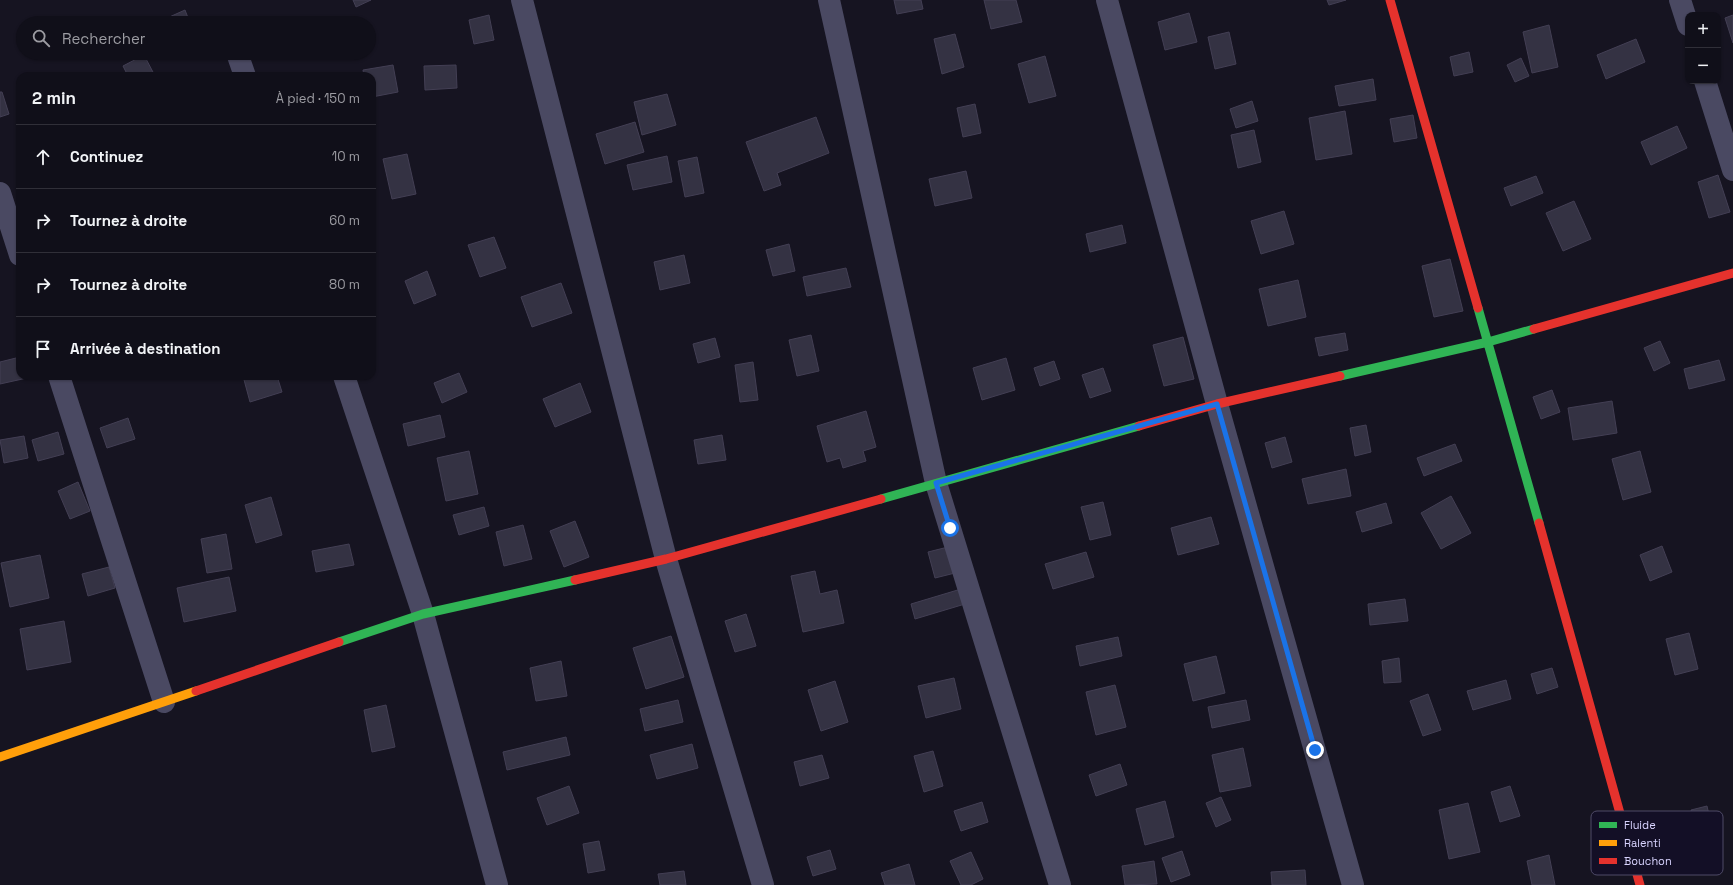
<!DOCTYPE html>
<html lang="fr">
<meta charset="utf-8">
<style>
body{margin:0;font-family:"Space Grotesk",sans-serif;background:#191822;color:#f1f3f6}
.controls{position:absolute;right:12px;top:12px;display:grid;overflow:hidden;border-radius:8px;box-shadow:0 1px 3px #0004}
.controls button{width:36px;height:36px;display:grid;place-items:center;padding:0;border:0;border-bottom:1px solid #302f38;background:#100f19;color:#f1f3f6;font:20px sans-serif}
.stop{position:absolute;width:12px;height:12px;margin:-9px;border:3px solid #1a73e8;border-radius:50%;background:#fff}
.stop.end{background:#1a73e8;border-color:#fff;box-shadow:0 1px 4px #0008}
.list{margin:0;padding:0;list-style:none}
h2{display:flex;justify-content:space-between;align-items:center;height:52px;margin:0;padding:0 16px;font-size:17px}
h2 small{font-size:13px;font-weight:400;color:#9c9ca2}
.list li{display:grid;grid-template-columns:26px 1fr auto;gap:12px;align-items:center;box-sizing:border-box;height:64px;padding:0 16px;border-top:1px solid #302f38}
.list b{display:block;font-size:15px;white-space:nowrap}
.list em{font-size:13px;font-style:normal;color:#9c9ca2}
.icon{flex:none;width:22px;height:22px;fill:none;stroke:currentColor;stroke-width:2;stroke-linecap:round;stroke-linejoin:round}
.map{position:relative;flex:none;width:1733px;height:885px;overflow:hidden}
.search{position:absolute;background:#100f19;box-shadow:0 1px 3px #0004;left:16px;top:16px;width:360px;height:44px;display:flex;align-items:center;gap:10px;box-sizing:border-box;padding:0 14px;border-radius:22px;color:#9c9ca2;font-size:15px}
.panel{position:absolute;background:#100f19;box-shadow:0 1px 3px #0004;left:16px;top:72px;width:360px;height:308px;border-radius:12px}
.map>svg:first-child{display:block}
</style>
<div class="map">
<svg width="1733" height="885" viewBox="0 0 1733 885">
<rect width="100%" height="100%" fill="#161421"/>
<path fill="#343243" stroke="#433f54" d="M353,0H371L356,7Z
M894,0H921L923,9L897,14Z
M984,0H1016L1022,22L991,29Z
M1327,0H1346L1329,5Z
M185,10L190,23H156Z
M1189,13L1197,42L1165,50L1158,22Z
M489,15L494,40L474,44L469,20Z
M1733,15V43L1725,18Z
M1549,25L1558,67L1532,73L1523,32Z
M1229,32L1236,64L1215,69L1208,37Z
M955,34L964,67L942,74L934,39Z
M1636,39L1645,62L1606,79L1597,55Z
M1469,52L1473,72L1454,76L1450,57Z
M144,55L155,76H128L123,66Z
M1045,56L1056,96L1029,103L1018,64Z
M1521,58L1529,76L1515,82L1507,65Z
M393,65L398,92L372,97V76H364L363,70Z
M456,65L457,88L425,90L424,66Z
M1373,79L1376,100L1339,106L1335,86Z
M0,92H2L9,114L0,117Z
M667,94L676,125L642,135L634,102Z
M1252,101L1258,121L1236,128L1230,109Z
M975,104L981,133L963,137L957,108Z
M1345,111L1352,154L1316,160L1309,118Z
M1413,115L1417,138L1394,142L1390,119Z
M816,117L829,153L777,173L781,185L764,191L746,142Z
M635,122L644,152L605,164L596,134Z
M1677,126L1687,148L1651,165L1641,142Z
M1254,130L1261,162L1238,168L1231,135Z
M407,154L416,194L392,199L383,159Z
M667,156L672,182L633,190L627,165Z
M697,157L704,193L685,197L678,161Z
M966,171L972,198L935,206L929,179Z
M1718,175L1730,212L1709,218L1698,182Z
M1536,176L1543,193L1511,206L1504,188Z
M1574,201L1591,239L1563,251L1546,213Z
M1284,211L1294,244L1261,254L1251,221Z
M1122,225L1126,243L1090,252L1086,234Z
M494,237L506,268L480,277L468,245Z
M789,244L795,271L773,276L766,250Z
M684,255L690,283L660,290L654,262Z
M1450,259L1463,311L1434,317L1422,266Z
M846,268L851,287L807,296L803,277Z
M427,271L436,295L414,304L405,281Z
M1298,280L1306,317L1268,326L1259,289Z
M561,283L572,313L532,327L521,297Z
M1345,333L1348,350L1319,356L1315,338Z
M811,335L819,371L797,376L789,340Z
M1183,337L1194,379L1164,386L1153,345Z
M715,338L720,357L698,363L693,344Z
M1660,341L1670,363L1654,371L1644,348Z
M20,357V376H26L27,378L0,384V362Z
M1006,358L1015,390L982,400L973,368Z
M1719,360L1725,380L1689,389L1684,369Z
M1054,361L1060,379L1040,386L1034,368Z
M753,362L758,400L740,402L735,365Z
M1103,368L1111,391L1090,398L1082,375Z
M459,373L467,392L442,403L434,383Z
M243,376H277L282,392L250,402Z
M580,383L591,412L555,427L543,399Z
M1552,390L1560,412L1541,419L1533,397Z
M1612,401L1617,433L1573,440L1568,408Z
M866,411L876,447L863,451L866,461L843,468L840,458L827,462L817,426Z
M440,415L445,437L408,446L403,424Z
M128,418L135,439L107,448L100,428Z
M1366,425L1371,452L1355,456L1350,428Z
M58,432L64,454L38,461L32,440Z
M722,435L726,460L698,464L694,440Z
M24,436L28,458L4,463L0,440Z
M1285,437L1292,462L1272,468L1265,443Z
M1455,444L1462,461L1424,476L1417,458Z
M469,451L478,494L446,501L437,458Z
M1640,451L1651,492L1623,500L1612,459Z
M1346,469L1351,496L1308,504L1302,479Z
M78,482L90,511L70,519L58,491Z
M1451,496L1471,533L1441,549L1421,513Z
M271,497L282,535L256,543L245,505Z
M1103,502L1111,535L1090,540L1081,507Z
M1386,503L1392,523L1362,532L1356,512Z
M484,507L489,526L459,535L453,515Z
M1211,517L1219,544L1178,555L1171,528Z
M575,521L589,557L564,567L550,531Z
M523,525L532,559L504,566L496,532Z
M226,534L232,569L207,573L201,539Z
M349,544L354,565L316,572L312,551Z
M1662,546L1672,572L1650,581L1640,555Z
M948,547L955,573L935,578L928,552Z
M1086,552L1094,577L1053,589L1045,564Z
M40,555L49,598L10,607L1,563Z
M109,567L115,588L88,596L82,574Z
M815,571L820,594L837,590L844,623L803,632L791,576Z
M229,577L236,611L184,622L177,588Z
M961,589L965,604L915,619L911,604Z
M1405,599L1408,621L1370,625L1368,604Z
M746,614L756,646L735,652L725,621Z
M64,621L71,662L27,670L20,629Z
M1689,633L1698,669L1675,675L1666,639Z
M671,636L684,677L646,689L633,648Z
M1118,637L1122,656L1080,666L1076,646Z
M1216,656L1225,693L1193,701L1184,664Z
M1399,658L1401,682L1384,683L1382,661Z
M561,661L567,696L536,701L530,668Z
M1552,668L1558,687L1537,694L1531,674Z
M954,678L961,709L926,718L918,686Z
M1506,680L1511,699L1473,710L1467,691Z
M835,681L848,722L821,731L808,690Z
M1115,685L1126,727L1096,735L1086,692Z
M1428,694L1441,730L1423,736L1410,701Z
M678,700L683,722L645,731L640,709Z
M1246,700L1250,720L1212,728L1208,707Z
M386,705L395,747L372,752L364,710Z
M566,737L570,755L507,770L503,752Z
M692,744L698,768L657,779L650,755Z
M1243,748L1251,786L1220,792L1212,755Z
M933,751L943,786L924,792L914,756Z
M822,755L829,778L800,786L794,762Z
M1120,764L1127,785L1096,796L1089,775Z
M569,786L579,813L547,825L537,798Z
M1510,786L1520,816L1500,822L1491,792Z
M1221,797L1231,820L1216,827L1206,803Z
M1165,801L1174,837L1145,845L1136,809Z
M982,802L988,822L961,831L954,811Z
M1468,803L1480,852L1449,859L1439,810Z
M1707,806L1712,828L1696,832L1691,810Z
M599,841L605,870L588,873L583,844Z
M830,850L836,869L813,876L807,857Z
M1182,851L1190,875L1171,882L1162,858Z
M971,852L983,879L971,885H961L950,861Z
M1549,855L1555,885H1532L1527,861Z
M1154,861L1157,884L1125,885L1122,866Z
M909,864L915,885H885L881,873Z
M1305,870L1306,885H1272L1271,872Z
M684,871L686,885H660L658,874Z"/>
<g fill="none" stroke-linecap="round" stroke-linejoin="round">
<path stroke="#4a4962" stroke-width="22" d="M522,0L666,559L763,885
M829,0L936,483L1060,885
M1107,0L1217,404L1353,885
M1680,0L1688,25
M237,53L245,76
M1705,81L1733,170
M0,193L20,255
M59,376L164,702
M344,376L423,614L497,885"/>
<path stroke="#30b455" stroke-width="9" d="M1478,308L1539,523
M1340,376L1488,342L1534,329
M881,499L1139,426
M339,642L423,614L575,580"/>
<path stroke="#ff9f0a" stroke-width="9" d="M0,757L196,691"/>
<path stroke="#e5322d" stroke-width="9" d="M1390,0L1478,308
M1534,329L1733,273
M1139,426L1217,404L1340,376
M1539,523L1640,885
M575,580L666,559L881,499
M196,691L339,642"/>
</g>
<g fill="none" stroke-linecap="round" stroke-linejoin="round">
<path stroke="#1a73e8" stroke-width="5" d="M950,528L936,483L1217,404L1315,750"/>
</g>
<rect x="1591" y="811" width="132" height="64" rx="6" fill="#130f26" stroke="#4e4a67" stroke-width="1"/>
<rect x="1599" y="822" width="18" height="6" fill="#30b455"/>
<rect x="1599" y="840" width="18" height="6" fill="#ff9f0a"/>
<rect x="1599" y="858" width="18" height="6" fill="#e5322d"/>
<g font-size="11" fill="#d9d4ff">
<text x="1624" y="829">Fluide</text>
<text x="1624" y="847">Ralenti</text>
<text x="1624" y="865">Bouchon</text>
</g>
</svg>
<div class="controls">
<button>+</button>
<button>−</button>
</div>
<div class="stop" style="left:950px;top:528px"></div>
<div class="stop end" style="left:1315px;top:750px"></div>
<div class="search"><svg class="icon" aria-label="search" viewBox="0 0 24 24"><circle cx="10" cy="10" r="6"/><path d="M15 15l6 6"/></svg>Rechercher</div>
<section class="panel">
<h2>2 min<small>À pied · 150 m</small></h2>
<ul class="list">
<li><svg class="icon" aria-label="ahead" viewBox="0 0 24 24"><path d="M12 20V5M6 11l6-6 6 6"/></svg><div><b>Continuez</b></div><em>10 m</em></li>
<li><svg class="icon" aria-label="right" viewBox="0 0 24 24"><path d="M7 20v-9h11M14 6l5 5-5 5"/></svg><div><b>Tournez à droite</b></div><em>60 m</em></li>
<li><svg class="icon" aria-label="right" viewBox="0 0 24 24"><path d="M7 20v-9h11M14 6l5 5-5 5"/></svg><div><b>Tournez à droite</b></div><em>80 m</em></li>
<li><svg class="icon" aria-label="arrive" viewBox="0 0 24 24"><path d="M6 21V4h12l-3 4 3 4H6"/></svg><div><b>Arrivée à destination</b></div></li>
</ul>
</section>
</div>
